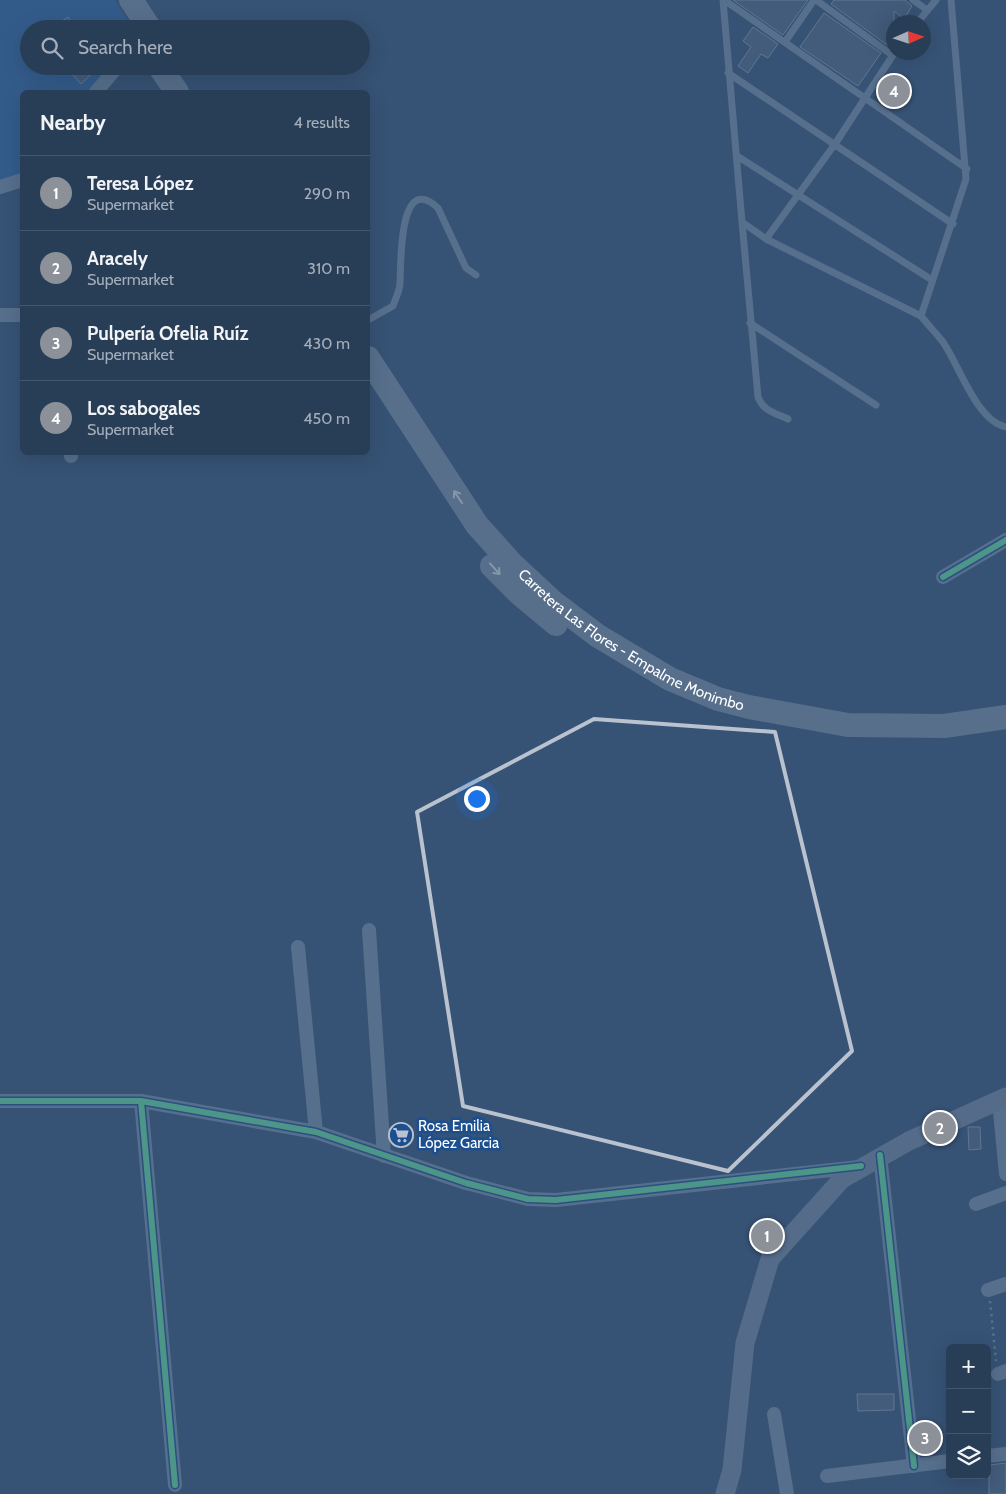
<!DOCTYPE html>
<meta charset="utf-8">
<style>
body{margin:0;font-family:Cabin,sans-serif;background:#344961;color:#f1f3f6}
.controls{position:absolute;right:15px;bottom:15px;display:grid;overflow:hidden;border-radius:8px;box-shadow:0 5px 20px #0002}
.controls button{width:45px;height:45px;display:grid;place-items:center;padding:0;border:0;border-bottom:1px solid #44576d;background:#283e57;color:#f1f3f6;font:25px sans-serif}
.compass{position:absolute;left:886px;top:15px;width:45px;height:45px;border-radius:50%;background:#283e57;box-shadow:0 5px 20px #0002;rotate:87deg}
.you{position:absolute;left:476px;top:798px;width:18px;height:18px;margin:-12px;border:4px solid #fff;border-radius:50%;background:#1a73e8;box-shadow:0 0 0 8px #1a73e833}
.badge{display:grid;place-items:center;width:32px;height:32px;border-radius:50%;background:#8c9099;color:#fff;font-size:16px;font-weight:700}
.pin{position:absolute;translate:-50% -50%;border:2px solid #fff;box-shadow:0 1px 5px #0006}
.list{margin:0;padding:0;list-style:none}
h2{display:flex;justify-content:space-between;align-items:center;height:65px;margin:0;padding:0 20px;font-size:21px}
h2 small{font-size:16px;font-weight:400;color:#a5aeba}
.list li{display:grid;grid-template-columns:32px 1fr auto;gap:15px;align-items:center;box-sizing:border-box;height:75px;padding:0 20px;border-top:1px solid #44576d}
.list b{display:block;font-size:19px;white-space:nowrap}
.list p{margin:0;font-size:16px;white-space:nowrap;color:#a5aeba}
.list em{font-size:16px;font-style:normal;color:#a5aeba}
.icon{flex:none;width:28px;height:28px;fill:none;stroke:currentColor;stroke-width:2;stroke-linecap:round;stroke-linejoin:round}
.map{position:relative;flex:none;width:1006px;height:1494px;overflow:hidden}
.search{position:absolute;background:#283e57;box-shadow:0 5px 20px #0002;left:20px;top:20px;width:350px;height:55px;display:flex;align-items:center;gap:12px;box-sizing:border-box;padding:0 18px;border-radius:28px;color:#a5aeba;font-size:19px}
.panel{position:absolute;background:#283e57;box-shadow:0 5px 20px #0002;left:20px;top:90px;width:350px;height:365px;border-radius:8px}
.map>svg:first-child{display:block}
</style>
<div class="map">
<svg width="1006" height="1494" viewBox="0 0 1006 1494">
<rect width="100%" height="100%" fill="#365274"/>
<path fill="#2f66a5" d="M0,0H115L133,29H29V66H118L96,92H22V180L0,187Z"/>
<path fill="#526984" stroke="#92a2b6" d="M733,0H808L783,35Z
M834,0H905L912,6L904,19L894,11V35L887,45L831,4Z
M824,13L881,53L858,86L800,47Z
M68,17L76,29H50Z
M753,27L778,44L768,58L761,54L748,73L738,66L751,47L743,41Z
M65,66H100L81,84Z
M968,1127H980L981,1149L969,1150Z
M857,1394H894V1410L858,1411Z
M1006,1463V1494H989V1465Z"/>
<g fill="none" stroke-linecap="round" stroke-linejoin="round">
<path stroke="#7d92a8" stroke-width="2.5" stroke-dasharray="2.5 4" stroke-linecap="butt" d="M990,1301L996,1361"/>
<path stroke="#7d92a8" stroke-width="7" d="M723,0L742,222L766,239L921,316
M724,0L967,169
M816,0L892,55
M913,0L927,10
M951,0L966,179L921,316C928,325 936,333 943,342C959,365 977,422 1006,427
M918,22L936,0
M785,42L814,0
M728,73L953,224
M737,156L932,280
M742,222L758,397C763,411 775,413 788,419
M766,239L835,144L895,52
M368,320L393,306C395,299 400,291 400,283C401,266 398,170 438,208L466,268L476,275
M750,323L876,405"/>
<path stroke="#7d92a8" stroke-width="14" d="M96,92L118,66
M0,187L22,180
M0,315H22
M71,452V456
M943,577L1006,540
M369,930L384,1156
M298,947L316,1132
M0,1101H141L316,1132L466,1183L528,1199L556,1200L859,1167
M141,1101L175,1485
M999,1101L1006,1174
M880,1155L914,1466
M976,1204L1006,1193
M988,1290L1006,1284
M998,1374L1006,1371
M774,1414L787,1494
M987,1456L1006,1454
M827,1476L950,1461"/>
<path stroke="#798da4" stroke-width="19" d="M725,1494L732,1470L745,1343L770,1259L842,1179L909,1141L1006,1097"/>
<g stroke="#7e92a7" stroke-width="24">
<path d="M131,0L150,29"/>
<path d="M159,66L177,92"/>
<path id="s1" d="M368,358L477,525L512,564L553,602L598,636L670,679L718,699L749,707L848,725L944,726L1006,717"/>
<path d="M492,566L520,594L556,624"/>
</g>
<defs>
<path id="cycleway" d="M943,577L1006,540
M0,1101H141L316,1132L466,1183L528,1199L556,1200L861,1166
M141,1101L175,1485
M880,1155L914,1466"/>
</defs>
<use href="#cycleway" stroke="#1b4f8f" stroke-width="9"/>
<use href="#cycleway" stroke="#66e7a1" stroke-width="6"/>
</g>
<defs><path id="oneway-shaft" d="M-6 0H5M1.5-3L5.5 0L1.5 3" fill="none" stroke-width="1.6" stroke-linecap="round" stroke-linejoin="round" transform="scale(1.25)"/></defs>
<g stroke="#e5e9ed">
<use href="#oneway-shaft" transform="translate(458 497) rotate(-124)"/>
<use href="#oneway-shaft" transform="translate(495 569) rotate(48)"/>
</g>
<path d="M0 0H1006V1494H0ZM594,719L775,732L852,1051L728,1171L463,1106L417,812Z" fill="#365274" fill-opacity=".55" fill-rule="evenodd"/>
<path fill="none" stroke="#b9c2ce" stroke-width="4" stroke-linejoin="round" d="M594,719L775,732L852,1051L728,1171L463,1106L417,812Z"/>
<defs>
<symbol id="supermarket-ring" viewBox="-11 -11 22 22"><circle r="9.5" fill="#1b4f8f" stroke="#b9c2ce" stroke-width="1.5"/><path d="M-6-5.5h2.5l.6 2H6L4.5 2H-2.5L-4.4-4H-6ZM-1.5 3.2a1.3 1.3 0 1 0 .1 0ZM3 3.2a1.3 1.3 0 1 0 .1 0Z" fill="#b9c2ce"/></symbol>
</defs>
<g fill-rule="evenodd">
<use href="#supermarket-ring" x="387" y="1121" width="28" height="28"/>
</g>
<g text-anchor="middle" stroke-width="5" stroke-linejoin="round" paint-order="stroke">
<g font-size="15" fill="#fff" stroke="#1b4f8f">
<text dy="5" stroke="none"><textPath href="#s1" startOffset="395">Carretera Las Flores - Empalme Monimbo</textPath></text>
</g>
<g font-size="15" fill="#fff" stroke="#1b4f8f" text-anchor="start">
<text x="418" y="1131">Rosa Emilia<tspan x="418" dy="17">López Garcia</tspan></text>
</g>
</g>
</svg>
<div class="controls">
<button>+</button>
<button>−</button>
<button><svg class="icon" aria-label="layers" viewBox="0 0 24 24"><path d="M12 4l9 5-9 5-9-5zM3 14l9 5 9-5"/></svg></button>
</div>
<svg class="compass" viewBox="-18 -18 36 36"><path d="M0-13l5 13h-10z" fill="#e53935"/><path d="M0 13l5-13h-10z" fill="#a5aeba"/></svg>
<div class="you"></div>
<div class="pin badge" style="left:767px;top:1236px">1</div>
<div class="pin badge" style="left:940px;top:1128px">2</div>
<div class="pin badge" style="left:925px;top:1438px">3</div>
<div class="pin badge" style="left:894px;top:91px">4</div>
<div class="search"><svg class="icon" aria-label="search" viewBox="0 0 24 24"><circle cx="10" cy="10" r="6"/><path d="M15 15l6 6"/></svg>Search here</div>
<section class="panel">
<h2>Nearby<small>4 results</small></h2>
<ul class="list">
<li><span class="badge">1</span><div><b>Teresa López</b><p>Supermarket</p></div><em>290 m</em></li>
<li><span class="badge">2</span><div><b>Aracely</b><p>Supermarket</p></div><em>310 m</em></li>
<li><span class="badge">3</span><div><b>Pulpería Ofelia Ruíz</b><p>Supermarket</p></div><em>430 m</em></li>
<li><span class="badge">4</span><div><b>Los sabogales</b><p>Supermarket</p></div><em>450 m</em></li>
</ul>
</section>
</div>
